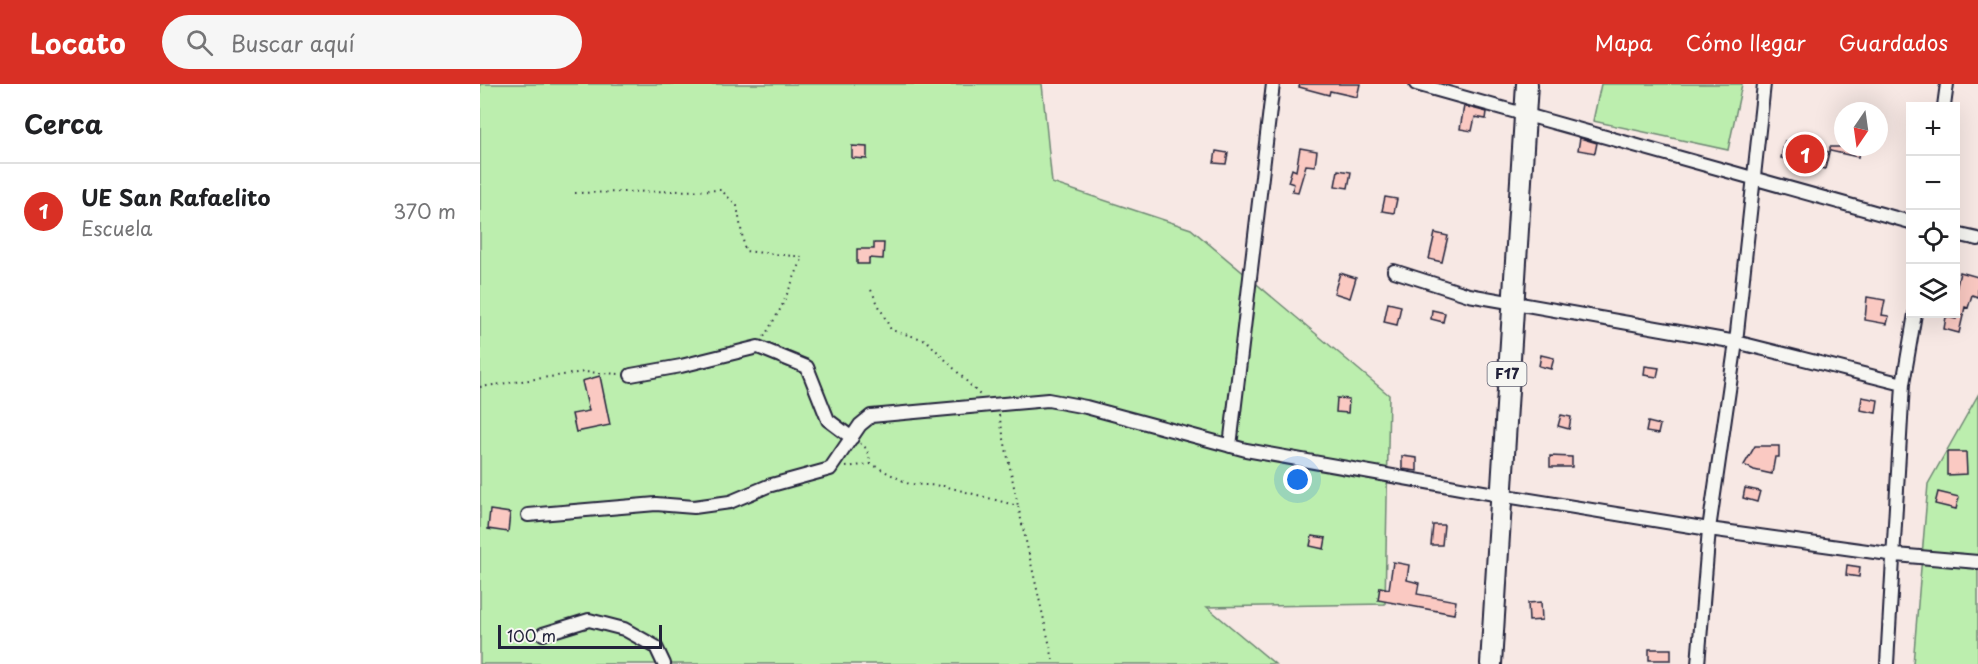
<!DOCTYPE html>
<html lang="es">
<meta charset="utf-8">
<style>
body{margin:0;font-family:"Playpen Sans",sans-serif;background:#f6f6f6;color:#202124}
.controls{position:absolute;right:18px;top:18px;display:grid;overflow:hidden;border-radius:0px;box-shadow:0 6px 24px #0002}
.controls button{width:54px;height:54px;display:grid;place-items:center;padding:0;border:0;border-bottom:2px solid #e0e0e0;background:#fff;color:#202124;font:30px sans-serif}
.compass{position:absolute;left:1354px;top:18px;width:54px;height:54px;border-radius:50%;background:#fff;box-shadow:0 6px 24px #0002;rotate:193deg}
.scale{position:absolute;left:18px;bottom:15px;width:164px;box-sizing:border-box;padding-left:6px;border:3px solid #22223b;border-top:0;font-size:16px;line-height:21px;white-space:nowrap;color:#22223b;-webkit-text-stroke:4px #f6f6f2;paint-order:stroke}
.you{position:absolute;left:818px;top:396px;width:21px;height:21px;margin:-15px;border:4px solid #fff;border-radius:50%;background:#1a73e8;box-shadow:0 0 0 9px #1a73e833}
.badge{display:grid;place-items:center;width:39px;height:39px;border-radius:50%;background:#d93025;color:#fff;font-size:20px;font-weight:700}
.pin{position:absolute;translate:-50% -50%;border:3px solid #fff;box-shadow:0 2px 6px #0006}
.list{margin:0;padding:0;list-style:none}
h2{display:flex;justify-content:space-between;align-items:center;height:78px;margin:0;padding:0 24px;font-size:26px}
h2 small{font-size:20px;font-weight:400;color:#757577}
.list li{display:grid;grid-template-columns:39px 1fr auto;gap:18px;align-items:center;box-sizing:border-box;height:96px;padding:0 24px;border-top:2px solid #e0e0e0}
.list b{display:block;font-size:22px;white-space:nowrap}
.list p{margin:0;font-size:20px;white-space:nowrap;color:#757577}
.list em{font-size:20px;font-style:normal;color:#757577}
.icon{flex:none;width:33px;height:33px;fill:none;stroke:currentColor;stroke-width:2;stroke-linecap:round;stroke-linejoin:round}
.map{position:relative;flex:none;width:1498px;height:580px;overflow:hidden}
header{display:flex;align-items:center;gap:36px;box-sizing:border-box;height:84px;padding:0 30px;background:#d93025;color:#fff}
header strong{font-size:28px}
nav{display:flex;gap:33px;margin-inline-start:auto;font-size:21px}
.search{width:420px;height:54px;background:#f6f6f6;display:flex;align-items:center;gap:15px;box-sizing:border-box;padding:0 21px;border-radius:33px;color:#757577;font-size:22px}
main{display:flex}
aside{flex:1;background:#fff}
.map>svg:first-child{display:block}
</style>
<header>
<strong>Locato</strong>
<div class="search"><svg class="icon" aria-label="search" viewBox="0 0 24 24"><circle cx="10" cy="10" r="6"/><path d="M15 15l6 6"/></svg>Buscar aquí</div>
<nav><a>Mapa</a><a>Cómo llegar</a><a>Guardados</a></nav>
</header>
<main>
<aside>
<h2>Cerca<small></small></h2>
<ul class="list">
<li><span class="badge">1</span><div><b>UE San Rafaelito</b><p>Escuela</p></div><em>370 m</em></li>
</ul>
</aside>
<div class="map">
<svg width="1498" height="580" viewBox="0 0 1498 580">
<rect width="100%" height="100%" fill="#f7e8e4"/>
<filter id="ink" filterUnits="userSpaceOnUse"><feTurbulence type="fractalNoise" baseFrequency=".0167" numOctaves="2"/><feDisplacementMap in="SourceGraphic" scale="12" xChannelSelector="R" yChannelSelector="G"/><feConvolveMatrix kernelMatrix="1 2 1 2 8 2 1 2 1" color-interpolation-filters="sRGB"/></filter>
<g filter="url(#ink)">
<path fill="#bceeae" stroke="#6f8874" stroke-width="1.5" d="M0,0H562L572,99L711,145L909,311L905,520L727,523L795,580H0Z
M1121,0H1262L1248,66L1113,37Z
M1498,311V580H1433L1448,400Z"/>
<path fill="#fac9c2" stroke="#22223b" stroke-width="1.5" d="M820,0H880L877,13L850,7L849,11L819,3Z
M984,22L1007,28L1006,35L995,33L992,47L980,45Z
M1100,54L1117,59L1115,69L1098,66Z
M1305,57L1349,68L1345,85L1301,74Z
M372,62L387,63V75L372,74Z
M1350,63H1381L1378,73L1350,67Z
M820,64L837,67L835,82L826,81L818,108L812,107L814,100L808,98L812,85L816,87Z
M736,67L748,69L746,80L734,79Z
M858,86L871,88L868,104L855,102Z
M905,113L917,115L914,129L902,127Z
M955,149L968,152L962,178L949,175Z
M394,159H404L403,175L389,174V180H377V165H394Z
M1480,188L1498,193V213L1492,211L1488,224L1485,223L1479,249L1464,245L1466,233L1476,235V206Z
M860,189L876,194L870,214L854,209Z
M1387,213L1405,216L1402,231L1409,232L1407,240L1385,236Z
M908,219L921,222L917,241L904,238Z
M952,226L965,229L963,238L951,235Z
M1061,271L1074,274L1071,285L1059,282Z
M1165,282L1179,284L1177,293L1164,291Z
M120,292L130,341L96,348L92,330L109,327L102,297Z
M1382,313L1398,316L1396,329L1380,326Z
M857,314L869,315L868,329L856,328Z
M1081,331L1091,333L1089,345L1078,342Z
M1168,338L1180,341L1178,350L1166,348Z
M1275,362H1299V373H1295L1292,390L1274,386L1264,381Z
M1467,368H1486L1487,390L1467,391Z
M922,372L937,374V387L922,385Z
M1070,372L1092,373V383H1070Z
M1265,404L1280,407L1277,418L1263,414Z
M1458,408L1479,413L1476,425L1455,420Z
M10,426L30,429L28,448L8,445Z
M953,441H964L962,461H951Z
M832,452L846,454L844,465L830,462Z
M913,478L929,481L927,496L939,499L937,510L976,517L974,530L898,516L900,503L909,505Z
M1367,481L1380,483L1379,493L1366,491Z
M1061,518L1062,536L1049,537L1048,519Z
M1169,565H1191V576H1169Z"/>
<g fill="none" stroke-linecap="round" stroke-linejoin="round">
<defs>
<path id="minor" d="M936,0L1430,138
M1464,22L1467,0
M1476,150L1498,155
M914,187L989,211L1256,258L1423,300
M151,291L201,282L278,263L327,283L348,336L372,354
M750,362L793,0
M48,431L176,420L214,423L250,418L288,402L350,385L380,341L391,332L568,316L606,323L766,366L1020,411L1229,445L1416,471L1498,478
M63,550L109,536L144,545L176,563L184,580
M1218,580L1229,445L1256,258L1284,0
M1407,580L1423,300L1435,230"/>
<path id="trunk" d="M1011,580L1047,0"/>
</defs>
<use href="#minor" stroke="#22223b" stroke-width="16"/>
<use href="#trunk" stroke="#22223b" stroke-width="24"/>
<path stroke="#22223b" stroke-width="2" stroke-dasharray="1.5 4.5" stroke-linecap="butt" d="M95,109L241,106L257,122L265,167L323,173L301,224L284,253
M391,206L411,246L446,256L500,311
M0,303L104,288L140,290
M519,331L538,422
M380,359L387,365L391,380
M366,383L391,380L429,400L464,402L538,422L574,580"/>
<use href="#minor" stroke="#f6f6f2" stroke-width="12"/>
<use href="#trunk" stroke="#f6f6f2" stroke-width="20"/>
</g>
</g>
<g text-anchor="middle" stroke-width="6" stroke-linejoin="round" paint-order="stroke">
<rect fill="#f6f6f2" stroke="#626272" stroke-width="1.5" x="1007.5" y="278" width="39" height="24" rx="4.5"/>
<g font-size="15" font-weight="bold" fill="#22223b">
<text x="1027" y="295">F17</text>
</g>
</g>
</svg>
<div class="controls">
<button>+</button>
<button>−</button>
<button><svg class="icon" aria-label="locate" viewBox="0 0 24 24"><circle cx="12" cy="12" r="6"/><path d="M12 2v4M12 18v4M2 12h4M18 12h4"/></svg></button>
<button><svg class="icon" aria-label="layers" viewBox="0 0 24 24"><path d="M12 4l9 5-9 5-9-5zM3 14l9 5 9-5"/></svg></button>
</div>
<svg class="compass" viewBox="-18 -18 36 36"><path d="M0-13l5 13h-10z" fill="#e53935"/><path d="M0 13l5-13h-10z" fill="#757577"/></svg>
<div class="scale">100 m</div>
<div class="you"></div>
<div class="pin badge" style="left:1325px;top:70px">1</div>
</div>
</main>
